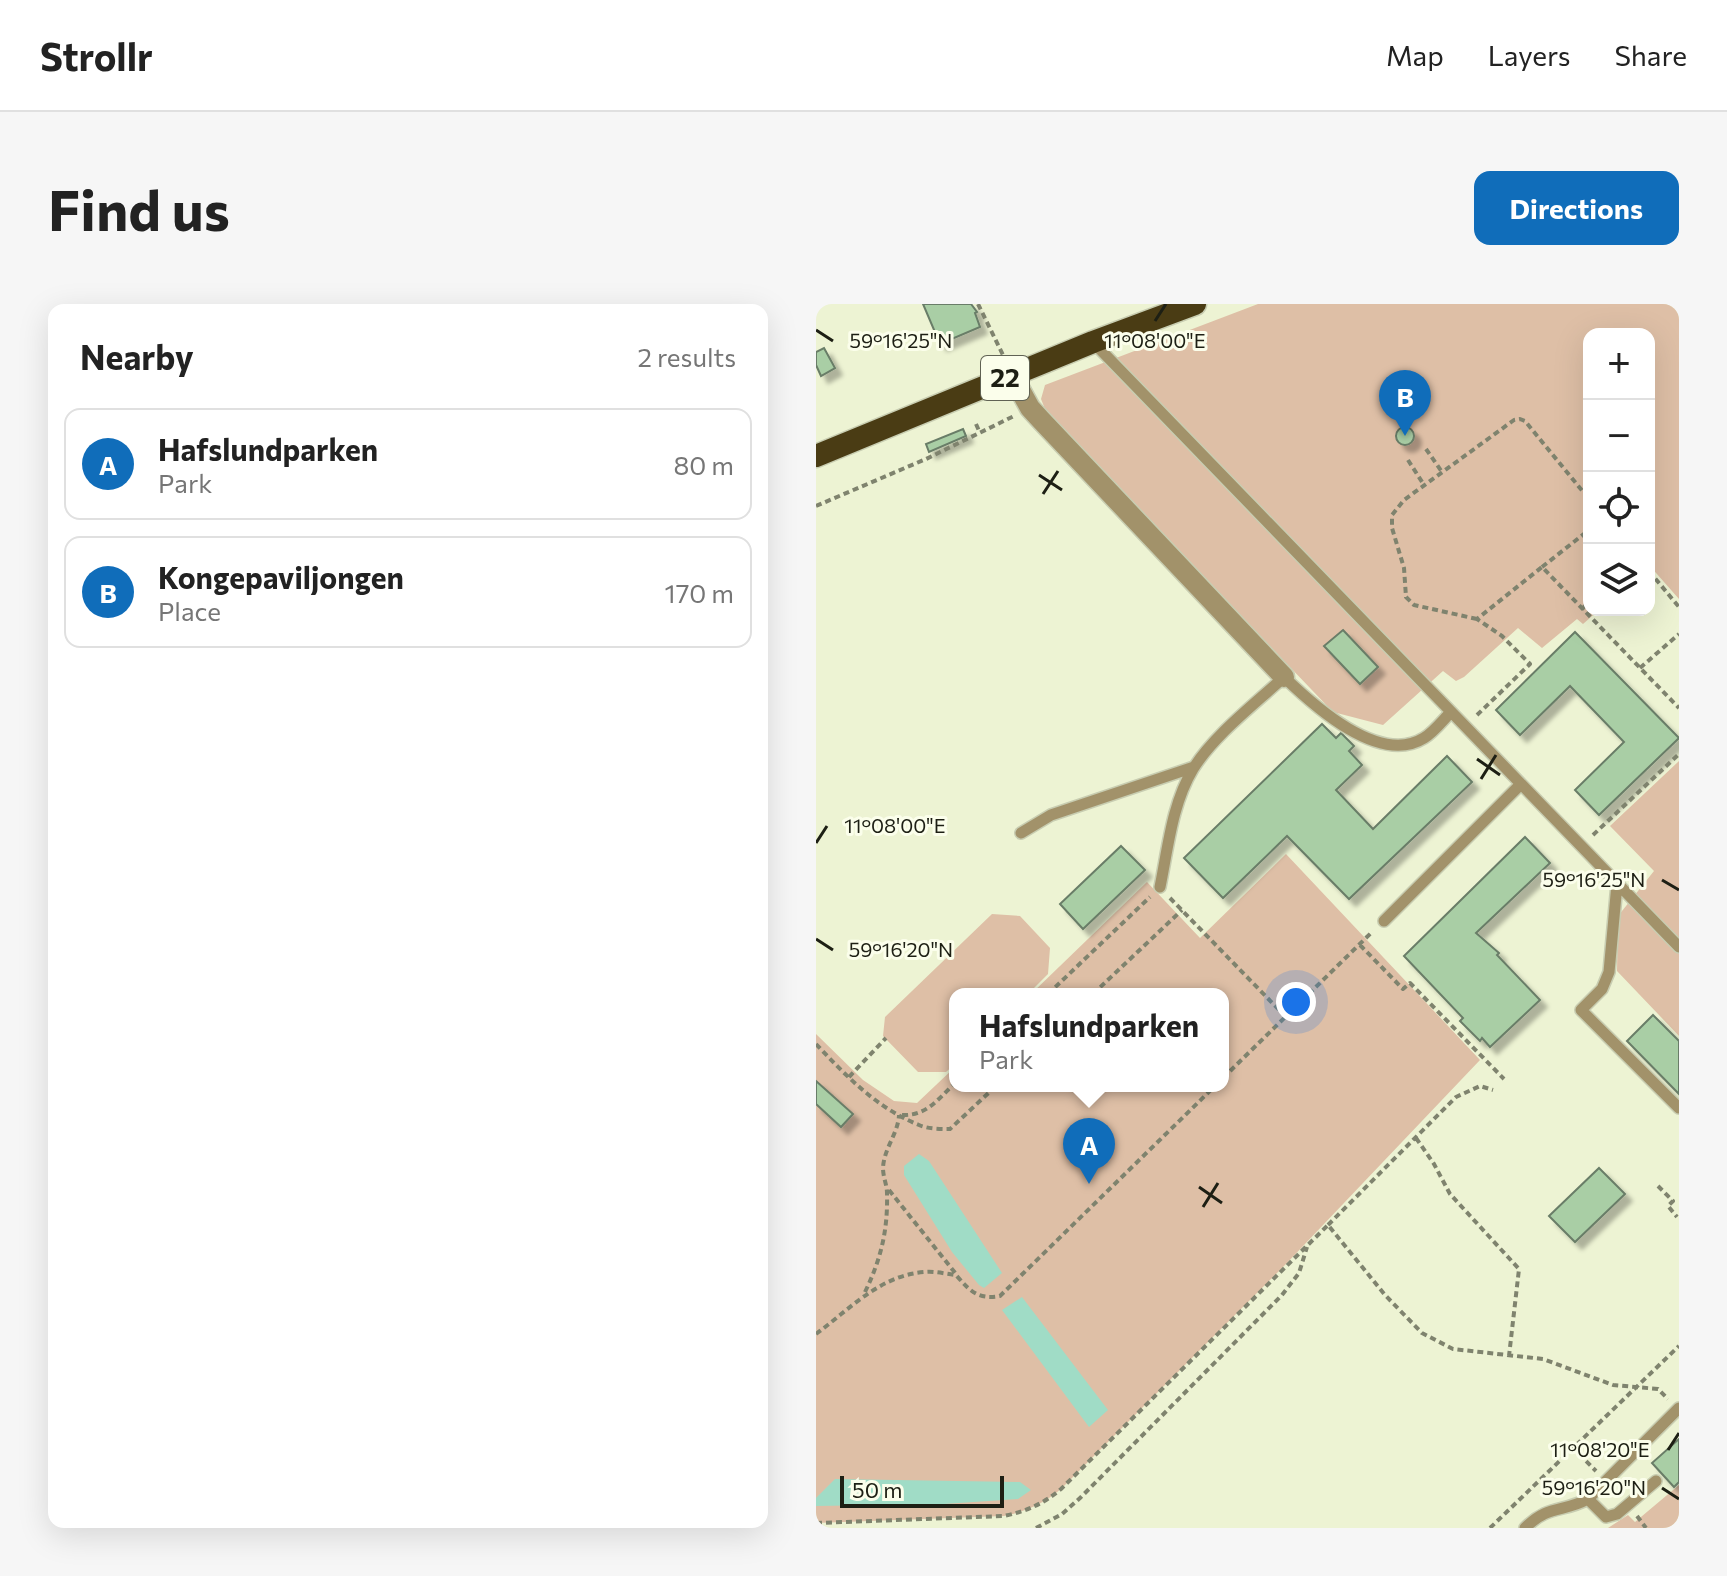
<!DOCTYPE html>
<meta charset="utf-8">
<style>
body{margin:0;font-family:Commissioner,sans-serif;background:#f6f6f6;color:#222}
.controls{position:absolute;right:24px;top:24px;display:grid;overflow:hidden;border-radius:16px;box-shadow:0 8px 32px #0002}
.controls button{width:72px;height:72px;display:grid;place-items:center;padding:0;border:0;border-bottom:2px solid #e0e0e0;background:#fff;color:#222;font:40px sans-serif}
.scale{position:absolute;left:24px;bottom:20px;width:164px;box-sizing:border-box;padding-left:8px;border:4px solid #1d1f14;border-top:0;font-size:22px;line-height:28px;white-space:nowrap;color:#1d1f14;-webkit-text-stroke:6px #fbfeeb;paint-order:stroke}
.you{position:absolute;left:480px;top:698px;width:28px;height:28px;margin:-20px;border:6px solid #fff;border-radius:50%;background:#1a73e8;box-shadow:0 0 0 12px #1a73e833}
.badge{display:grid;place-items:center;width:52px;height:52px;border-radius:50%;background:#106dba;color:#fff;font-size:26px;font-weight:700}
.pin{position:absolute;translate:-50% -66px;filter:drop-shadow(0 2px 4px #0008)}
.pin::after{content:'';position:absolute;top:42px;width:28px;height:24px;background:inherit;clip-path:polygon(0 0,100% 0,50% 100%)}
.popup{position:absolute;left:133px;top:684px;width:280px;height:104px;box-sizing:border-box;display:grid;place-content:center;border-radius:16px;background:#fff;filter:drop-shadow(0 2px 6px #0005);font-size:26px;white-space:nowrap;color:#767676}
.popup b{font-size:30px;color:#222}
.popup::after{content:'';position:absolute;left:50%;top:100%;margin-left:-16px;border:16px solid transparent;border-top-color:#fff}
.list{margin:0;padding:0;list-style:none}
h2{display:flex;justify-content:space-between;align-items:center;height:104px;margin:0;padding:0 32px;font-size:34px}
h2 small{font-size:26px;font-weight:400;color:#767676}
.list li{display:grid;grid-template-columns:52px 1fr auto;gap:24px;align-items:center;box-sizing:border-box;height:112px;margin:0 16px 16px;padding:0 16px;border:2px solid #e0e0e0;border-radius:16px}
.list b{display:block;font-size:30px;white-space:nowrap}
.list p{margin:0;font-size:26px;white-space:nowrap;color:#767676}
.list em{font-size:26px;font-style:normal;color:#767676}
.icon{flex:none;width:44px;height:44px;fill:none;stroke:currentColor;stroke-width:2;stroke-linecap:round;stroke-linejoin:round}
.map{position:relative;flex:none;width:863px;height:1224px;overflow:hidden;border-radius:16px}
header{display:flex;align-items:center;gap:48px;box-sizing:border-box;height:112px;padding:0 40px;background:#fff;border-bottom:2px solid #e0e0e0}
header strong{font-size:38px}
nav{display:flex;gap:44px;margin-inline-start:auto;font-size:28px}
.intro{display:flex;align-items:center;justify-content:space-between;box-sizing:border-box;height:192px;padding:0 48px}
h1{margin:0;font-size:56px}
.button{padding:20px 36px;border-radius:16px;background:#106dba;color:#fff;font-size:28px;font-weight:700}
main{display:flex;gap:48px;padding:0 48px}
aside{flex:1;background:#fff;border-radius:16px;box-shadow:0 8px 32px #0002}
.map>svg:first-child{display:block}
</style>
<header>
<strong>Strollr</strong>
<nav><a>Map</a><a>Layers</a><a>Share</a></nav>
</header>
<div class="intro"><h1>Find us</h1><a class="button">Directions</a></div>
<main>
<aside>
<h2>Nearby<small>2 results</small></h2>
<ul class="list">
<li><span class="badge">A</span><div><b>Hafslundparken</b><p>Park</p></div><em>80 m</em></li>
<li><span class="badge">B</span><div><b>Kongepaviljongen</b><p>Place</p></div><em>170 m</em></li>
</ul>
</aside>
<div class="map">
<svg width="863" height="1224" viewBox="0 0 863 1224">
<defs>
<filter id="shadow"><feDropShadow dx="7" dy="7" stdDeviation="2" flood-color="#0004"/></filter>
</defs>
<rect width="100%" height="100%" fill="#edf3d3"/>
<path fill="#debfa6" d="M442,0H863V295L833,261V30H773V306H783L767,320L761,315L726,344L702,324L648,373L640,377L627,367L567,421L517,408L231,110L225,95L229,81Z
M863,457V732L801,667L802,612L838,567L794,522Z
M470,550L664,756L469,961L245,1185C227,1200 211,1207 188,1212L0,1219V730L47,776L78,797L101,799L139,763V782H407V690H215L331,578L384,634Z
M176,610L204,612L234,644L232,670L212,690H139V760L130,768H102L67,732L69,713Z
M863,1181V1224H792L812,1211L819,1218Z"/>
<path fill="#a0dcc6" d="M103,850L113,857L186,969L168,984L163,981L136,948L88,871V862Z
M206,993L292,1106L273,1123L186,1006Z
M19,1175L204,1178L215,1186L202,1195L128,1200L0,1202V1194Z"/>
<path fill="#a9cea5" stroke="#697d67" stroke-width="2" filter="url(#shadow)" d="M107,0H155L161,8L159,9L164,23L124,40Z
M8,44L19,64L5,72L0,61V48Z
M580 132a9 9 0 1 1 18 0a9 9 0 1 1-18 0Z
M147,125L150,132L113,148L110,140Z
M527,326L562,363L544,380L508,342Z
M759,328L863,434L783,511L759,486L808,438L754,382L704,431L680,406Z
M506,420L520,434L525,429L538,442L533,447L546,461L520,486L557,525L631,452L656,478L533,595L471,532L407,594L368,554Z
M709,533L734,559L660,629L683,649L681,651L724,696L674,743L666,734L664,737L644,717L647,714L588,652Z
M305,542L329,566L267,625L244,600Z
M837,711L863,737V790L811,737Z
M0,777L37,810L25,823L0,800Z
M783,864L809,890L759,938L733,912Z
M863,1135V1178L858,1183L836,1159Z"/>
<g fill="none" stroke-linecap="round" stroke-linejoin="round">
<defs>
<path id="service" d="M277,38L863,643
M205,529L235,511L378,463
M801,580L793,668L786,685L765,706L863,804
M344,583C352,544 356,500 377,465C398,431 439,400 468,373C497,401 563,462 608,434C618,428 627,416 635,408
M568,617L705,480
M772,1195L790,1213L801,1210L840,1177
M709,1224C733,1200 746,1209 772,1195L863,1104"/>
<path id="minor" d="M196,71L214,104L225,116L468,373"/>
<path id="trunk" d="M0,152L277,38L379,0"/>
</defs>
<use href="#service" stroke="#c8cdb1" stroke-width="14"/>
<use href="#minor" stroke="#c8cdb1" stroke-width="23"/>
<use href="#trunk" stroke="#c8cdb1" stroke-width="25"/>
<path stroke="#7f836e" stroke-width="4" stroke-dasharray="6 4" stroke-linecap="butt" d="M162,0L188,53
M160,120L164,129
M610,145L626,168
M592,156L608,181
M0,202L110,155L198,112
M726,263L773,226
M833,267L863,303
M766,305L773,298
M661,315L598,301L590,293L588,264L576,224V211L588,196L698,116L704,115L709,117L773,195
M824,364L863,330
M661,411L714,360L686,332L661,315L726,263L863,404
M777,531L863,450
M354,594L470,713
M544,641L587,685L594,679L688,775
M232,690L334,593
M277,690L366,606
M0,740C31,773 61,804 103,821C112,825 124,825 134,825L180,782
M33,773L70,734
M407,774L557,627
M86,811C111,812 122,795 139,779
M600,834L618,860L634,890L703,965L693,1052
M842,882L857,897L852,902L861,913
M73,886L140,970
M512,921L640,793L664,782L677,786
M49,988C65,955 72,926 71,889C71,881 67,873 67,864C68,844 82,830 83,811
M0,1030C34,1005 64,971 109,968C119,967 130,970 140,971C154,987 162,996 184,992L399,782
M756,1143L780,1167
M821,1212L830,1224
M0,1219L188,1212C211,1207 227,1200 245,1185L512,921L569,991L606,1029L637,1045L727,1055L797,1081L842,1085L852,1095
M220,1224L246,1210L264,1194L466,991L483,969L491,943
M674,1224L863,1042"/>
<use href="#service" stroke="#a2926a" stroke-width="11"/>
<use href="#minor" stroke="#a2926a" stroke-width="20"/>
<use href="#trunk" stroke="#4a3c14" stroke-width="22"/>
</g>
<path fill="none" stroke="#1d1f14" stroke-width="3" d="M339,17L350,0M0,26L17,37M223,171L246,186M227,190L242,167M661,455L684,471M665,475L680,451M0,539L11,522M846,576L863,586M0,635L17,646M383,883L406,899M387,903L402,879M852,1146L863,1129M846,1184L863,1195"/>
<g text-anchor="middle" stroke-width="6" stroke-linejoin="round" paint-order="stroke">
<rect fill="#fbfeeb" stroke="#606254" stroke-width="2" x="165" y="52" width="48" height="44" rx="6"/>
<g font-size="26" font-weight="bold" fill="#1d1f14">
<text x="189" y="83">22</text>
</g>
</g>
<g font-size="20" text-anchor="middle" fill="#1d1f14" stroke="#fbfeeb" stroke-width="6" stroke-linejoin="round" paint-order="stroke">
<text x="339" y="44">11°08'00"E</text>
<text x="85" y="44">59°16'25"N</text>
<text x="79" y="529">11°08'00"E</text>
<text x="778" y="583">59°16'25"N</text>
<text x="85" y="653">59°16'20"N</text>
<text x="784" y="1153">11°08'20"E</text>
<text x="778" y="1191">59°16'20"N</text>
</g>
</svg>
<div class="controls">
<button>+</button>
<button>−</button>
<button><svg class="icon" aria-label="locate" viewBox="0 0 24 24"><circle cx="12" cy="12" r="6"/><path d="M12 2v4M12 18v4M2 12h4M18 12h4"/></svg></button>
<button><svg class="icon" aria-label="layers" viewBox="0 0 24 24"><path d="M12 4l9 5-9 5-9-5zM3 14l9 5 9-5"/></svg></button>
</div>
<div class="scale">50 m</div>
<div class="you"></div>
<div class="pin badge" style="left:273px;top:880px">A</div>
<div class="popup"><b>Hafslundparken</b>Park</div>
<div class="pin badge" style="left:589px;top:132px">B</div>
</div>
</main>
